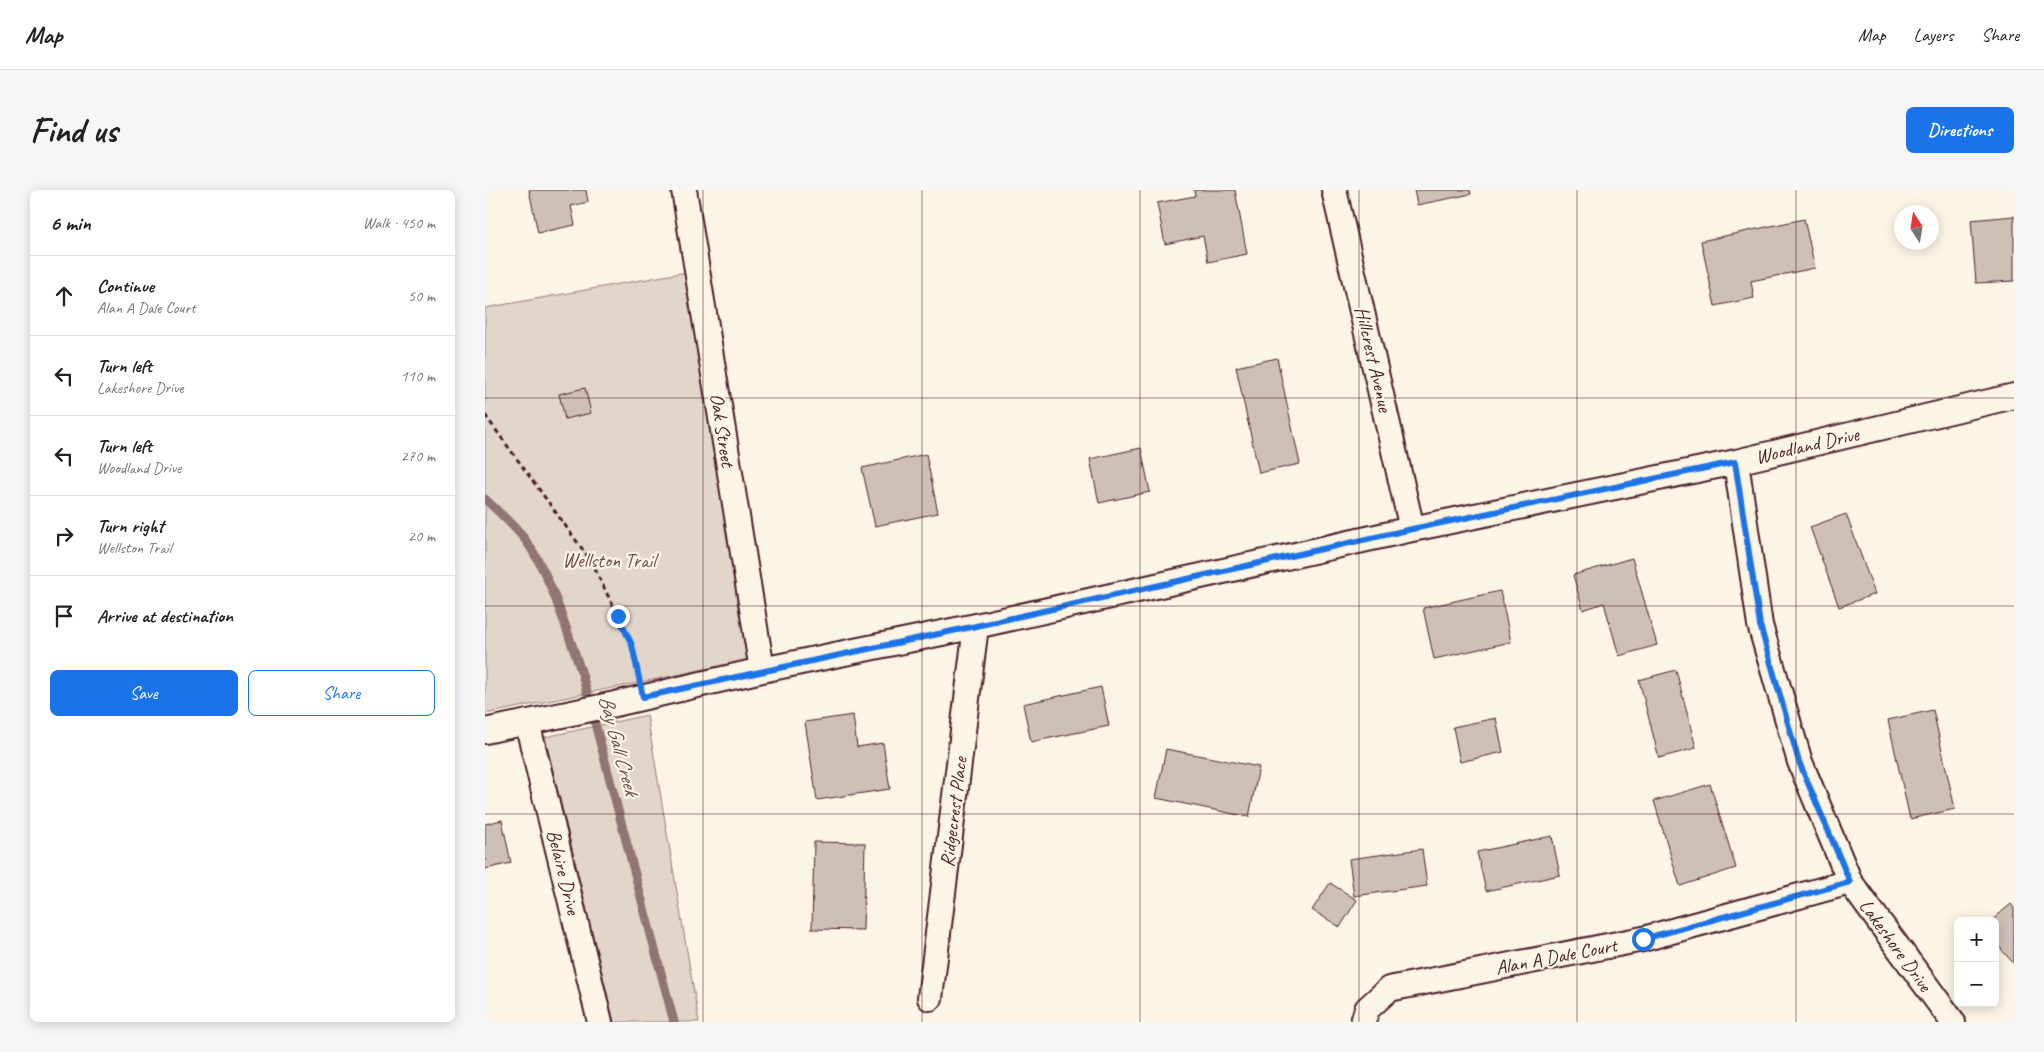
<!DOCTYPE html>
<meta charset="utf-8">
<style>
body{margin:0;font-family:Caveat,sans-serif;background:#f6f6f6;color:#202124}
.controls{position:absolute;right:15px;bottom:15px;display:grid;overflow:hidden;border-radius:8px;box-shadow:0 2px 12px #0003}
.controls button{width:45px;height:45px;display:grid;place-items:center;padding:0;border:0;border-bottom:1px solid #e0e0e0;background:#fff;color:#202124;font:25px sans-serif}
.compass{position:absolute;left:1409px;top:15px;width:45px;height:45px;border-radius:50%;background:#fff;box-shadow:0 2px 12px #0003;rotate:348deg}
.stop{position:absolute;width:15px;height:15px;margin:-11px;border:4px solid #1a73e8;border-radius:50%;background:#fff}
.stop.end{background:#1a73e8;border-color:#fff;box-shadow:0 1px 5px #0008}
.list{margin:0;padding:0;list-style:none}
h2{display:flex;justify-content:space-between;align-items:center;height:65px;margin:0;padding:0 20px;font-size:21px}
h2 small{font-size:16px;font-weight:400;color:#757577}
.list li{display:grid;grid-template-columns:32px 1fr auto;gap:15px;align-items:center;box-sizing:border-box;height:80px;padding:0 20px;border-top:1px solid #e0e0e0}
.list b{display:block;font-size:19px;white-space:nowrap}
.list p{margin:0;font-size:16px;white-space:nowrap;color:#757577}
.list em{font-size:16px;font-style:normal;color:#757577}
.actions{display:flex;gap:10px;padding:15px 20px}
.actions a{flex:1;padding:11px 0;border:1px solid #1a73e8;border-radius:8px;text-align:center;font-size:18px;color:#1a73e8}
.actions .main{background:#1a73e8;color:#fff}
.icon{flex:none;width:28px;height:28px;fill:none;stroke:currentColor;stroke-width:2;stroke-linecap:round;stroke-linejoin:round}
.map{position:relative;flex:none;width:1529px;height:832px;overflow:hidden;border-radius:8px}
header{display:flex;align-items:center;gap:30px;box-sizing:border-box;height:70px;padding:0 25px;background:#fff;border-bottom:1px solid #e0e0e0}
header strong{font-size:24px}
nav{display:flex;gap:28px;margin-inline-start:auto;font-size:18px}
.intro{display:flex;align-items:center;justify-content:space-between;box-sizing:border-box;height:120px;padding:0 30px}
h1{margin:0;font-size:35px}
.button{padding:12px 22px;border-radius:8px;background:#1a73e8;color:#fff;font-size:18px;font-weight:700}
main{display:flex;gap:30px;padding:0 30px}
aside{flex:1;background:#fff;border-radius:8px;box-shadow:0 2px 12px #0003}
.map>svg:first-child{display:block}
</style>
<header>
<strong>Map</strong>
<nav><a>Map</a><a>Layers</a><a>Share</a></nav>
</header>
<div class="intro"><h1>Find us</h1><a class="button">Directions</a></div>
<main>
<aside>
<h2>6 min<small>Walk · 450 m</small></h2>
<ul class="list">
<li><svg class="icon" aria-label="ahead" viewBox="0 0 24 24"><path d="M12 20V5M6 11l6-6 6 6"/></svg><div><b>Continue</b><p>Alan A Dale Court</p></div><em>50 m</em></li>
<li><svg class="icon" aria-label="left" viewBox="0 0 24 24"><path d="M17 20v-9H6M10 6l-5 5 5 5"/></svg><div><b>Turn left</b><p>Lakeshore Drive</p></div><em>110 m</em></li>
<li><svg class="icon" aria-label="left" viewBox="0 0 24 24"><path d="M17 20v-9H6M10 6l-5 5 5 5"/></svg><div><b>Turn left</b><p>Woodland Drive</p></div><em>270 m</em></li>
<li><svg class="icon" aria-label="right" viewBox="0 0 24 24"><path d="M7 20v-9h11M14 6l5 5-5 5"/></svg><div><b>Turn right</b><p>Wellston Trail</p></div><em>20 m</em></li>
<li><svg class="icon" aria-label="arrive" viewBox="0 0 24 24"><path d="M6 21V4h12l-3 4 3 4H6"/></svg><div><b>Arrive at destination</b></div></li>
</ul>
<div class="actions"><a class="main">Save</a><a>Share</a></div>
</aside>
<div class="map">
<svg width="1529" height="832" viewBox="0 0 1529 832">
<rect width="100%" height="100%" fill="#fcf5e5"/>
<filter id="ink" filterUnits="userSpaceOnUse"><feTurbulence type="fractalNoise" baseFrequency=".02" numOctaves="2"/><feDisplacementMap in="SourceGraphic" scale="10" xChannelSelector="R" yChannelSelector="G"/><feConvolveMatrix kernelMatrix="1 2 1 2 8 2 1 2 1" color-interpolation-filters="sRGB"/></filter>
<g filter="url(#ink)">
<path fill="#e2d5ca" stroke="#967a7a" d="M201,82L265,470L0,524V118Z
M162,525L214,832H129L60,547Z"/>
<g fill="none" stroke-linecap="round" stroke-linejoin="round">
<path stroke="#917474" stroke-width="9" d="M0,309C13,321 26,333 38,347C65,381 82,442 97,484L189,832"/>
</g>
<path fill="#cfc0b7" stroke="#4a1f2b" d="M44,0H101L103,12L86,16L90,35L53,43Z
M709,0H750L762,64L723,72L718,46L680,54L672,13L710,6Z
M929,0H985L986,4L932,15Z
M1529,26V91L1491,93L1486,30Z
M1319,29L1330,78L1266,91L1269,108L1230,116L1216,51Z
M792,168L815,274L774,283L751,177Z
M100,198L106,223L80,229L74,204Z
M656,258L665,302L614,313L605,269Z
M441,264L453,323L390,336L377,278Z
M1361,324L1390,404L1354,417L1325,337Z
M1147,368L1172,455L1134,466L1119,413L1098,420L1088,385Z
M1015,401L1026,452L949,469L938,418Z
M1191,480L1211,558L1174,568L1154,490Z
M616,497L624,536L546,552L538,514Z
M1448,520L1470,619L1425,629L1403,530Z
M368,525L372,557L398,553L405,599L332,610L320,532Z
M1011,528L1018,562L975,572L968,537Z
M681,559L774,577L764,627L671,608Z
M1225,594L1251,678L1195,696L1169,611Z
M17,630L26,673L0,679V634Z
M1067,646L1075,685L1001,701L992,662Z
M329,652L380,653L378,740L327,739Z
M937,659L942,696L869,706L864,669Z
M845,693L872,710L855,737L827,720Z
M1526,714L1529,718V774L1510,752V731H1506Z"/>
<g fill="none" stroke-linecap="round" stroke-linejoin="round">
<defs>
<path id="minor" d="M199,0L277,480
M849,0L927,339
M1251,272L1275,435L1315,572L1365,692L1468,832
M42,532L115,832
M0,541L130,514L277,480L491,436L927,339L1251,272L1529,206
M445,808L491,436
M878,832L882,819L904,799L1158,749L1365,692"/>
</defs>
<use href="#minor" stroke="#4a1f2b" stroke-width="28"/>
<path stroke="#4a1f2b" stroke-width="3" stroke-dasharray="5 4" stroke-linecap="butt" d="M0,225L106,371L147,455L153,483"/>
<use href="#minor" stroke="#fcf5e5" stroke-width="24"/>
</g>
</g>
<g fill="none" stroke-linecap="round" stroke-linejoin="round" filter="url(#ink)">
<path stroke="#1a73e8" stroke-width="6" d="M133,426L147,455L158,507L491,436L927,339L1250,272L1275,435L1314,572L1365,692L1158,749"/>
</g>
<path fill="none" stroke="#4a1f2b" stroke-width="1" stroke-opacity="0.55" d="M218,0V832M437,0V832M655,0V832M874,0V832M1092,0V832M1311,0V832M0,208H1529M0,416H1529M0,624H1529"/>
<g text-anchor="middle" stroke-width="4.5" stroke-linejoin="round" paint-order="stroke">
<g font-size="20" fill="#4a1f2b" stroke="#fcf5e5">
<text transform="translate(889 169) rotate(77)" y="7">Hillcrest Avenue</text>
<text transform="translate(238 240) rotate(81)" y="7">Oak Street</text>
<text transform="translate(1322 255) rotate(-13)" y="7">Woodland Drive</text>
<text transform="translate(468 622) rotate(-83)" y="7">Ridgecrest Place</text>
<text transform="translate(79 682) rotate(76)" y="7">Belaire Drive</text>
<text transform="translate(1411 755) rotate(54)" y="7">Lakeshore Drive</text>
<text transform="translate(1071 766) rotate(-11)" y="7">Alan A Dale Court</text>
</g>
<g font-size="20" fill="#704c53" stroke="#fcf5e5">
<text x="124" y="377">Wellston Trail</text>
</g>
<g font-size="21" font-style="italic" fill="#6d4950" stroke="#fcf5e5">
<text transform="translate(134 555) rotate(75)" y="7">Bay Gall Creek</text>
</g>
</g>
</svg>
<div class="controls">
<button>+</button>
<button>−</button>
</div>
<svg class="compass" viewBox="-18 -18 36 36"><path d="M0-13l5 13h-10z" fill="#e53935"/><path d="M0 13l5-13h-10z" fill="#757577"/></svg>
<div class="stop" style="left:1158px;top:749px"></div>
<div class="stop end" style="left:133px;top:426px"></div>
</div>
</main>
